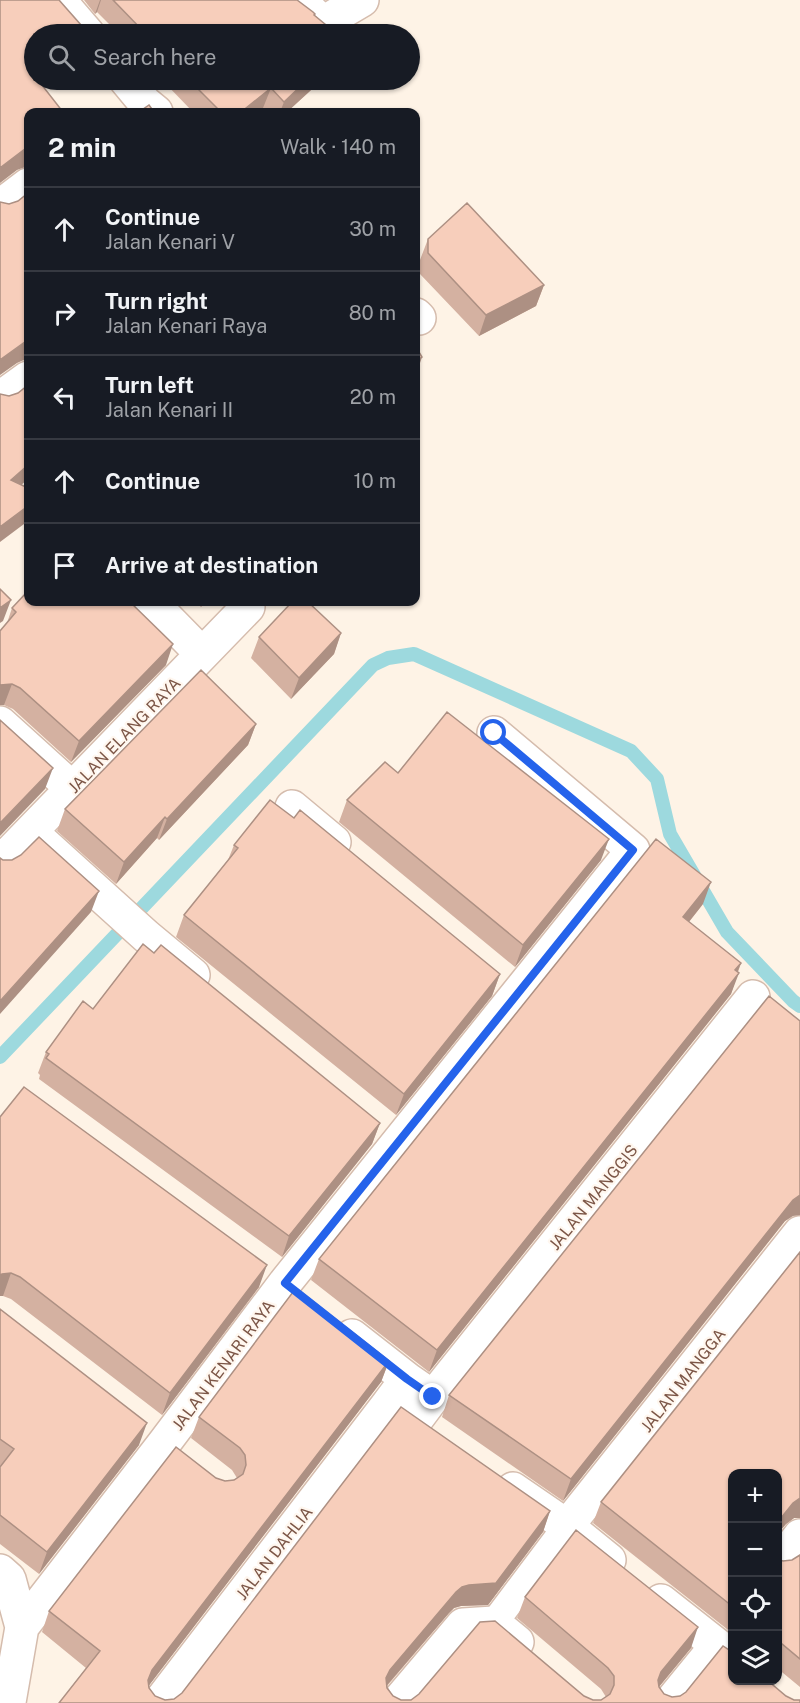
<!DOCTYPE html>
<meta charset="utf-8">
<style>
body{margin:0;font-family:"Public Sans",sans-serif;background:#242831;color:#f1f3f6}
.controls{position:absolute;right:18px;bottom:18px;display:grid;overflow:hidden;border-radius:12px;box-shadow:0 2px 4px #0004}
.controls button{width:54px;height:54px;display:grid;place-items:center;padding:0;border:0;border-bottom:2px solid #363941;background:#171b24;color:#f1f3f6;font:30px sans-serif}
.stop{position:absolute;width:18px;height:18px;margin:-14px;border:4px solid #2563eb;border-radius:50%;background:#fff}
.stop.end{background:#2563eb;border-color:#fff;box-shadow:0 2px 6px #0008}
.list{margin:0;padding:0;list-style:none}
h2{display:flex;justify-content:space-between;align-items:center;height:78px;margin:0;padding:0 24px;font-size:26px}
h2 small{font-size:20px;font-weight:400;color:#9ea1a6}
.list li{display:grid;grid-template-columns:39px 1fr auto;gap:18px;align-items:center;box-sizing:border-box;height:84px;padding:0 24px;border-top:2px solid #363941}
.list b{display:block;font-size:22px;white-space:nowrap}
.list p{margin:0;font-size:20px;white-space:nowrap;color:#9ea1a6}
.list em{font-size:20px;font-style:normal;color:#9ea1a6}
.icon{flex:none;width:33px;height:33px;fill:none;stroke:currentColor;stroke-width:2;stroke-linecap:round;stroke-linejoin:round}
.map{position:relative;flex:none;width:800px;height:1703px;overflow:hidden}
.search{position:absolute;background:#171b24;box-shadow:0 2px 4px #0004;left:24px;top:24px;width:396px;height:66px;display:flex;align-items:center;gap:15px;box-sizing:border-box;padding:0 21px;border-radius:33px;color:#9ea1a6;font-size:22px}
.panel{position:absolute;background:#171b24;box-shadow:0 2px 4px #0004;left:24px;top:108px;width:396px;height:498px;border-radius:12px}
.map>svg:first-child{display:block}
</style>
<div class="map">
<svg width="800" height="1703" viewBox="0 0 800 1703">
<rect width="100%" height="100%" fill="#fef3e6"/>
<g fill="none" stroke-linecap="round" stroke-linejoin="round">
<path stroke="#9dd9de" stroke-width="14" d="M0,1057L373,665L388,658L414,654L631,751L657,779L670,834L727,932L793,1001L800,1006"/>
<defs>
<path id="lane" d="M494,1623L567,1526
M666,1703L715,1643"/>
<path id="street" d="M59,0L88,34
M299,0L323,23L362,0
M126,80L145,103L156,112
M0,206L28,185
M416,315L419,318
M0,398L28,378
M151,602L202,654
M0,723L73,789
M292,807L334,842
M31,832L146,936L193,975
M0,863L248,607
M352,1336L407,1379L433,1397L415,1421L389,1403L407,1379
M433,1397L753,997
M513,1489L567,1526L609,1560
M567,1526L800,1233
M778,1564L800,1536
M0,1571L9,1579L22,1627
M661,1601L732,1657
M9,1702L22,1627L165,1442L285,1283L633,850L494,733
M159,1703L389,1403
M397,1703L463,1625L494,1623L517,1642"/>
</defs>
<use href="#lane" stroke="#d5bcad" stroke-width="30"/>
<use href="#street" stroke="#d5bcad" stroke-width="36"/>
<use href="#lane" stroke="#fff" stroke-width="27"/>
<use href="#street" stroke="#fff" stroke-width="33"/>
</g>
<path fill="#d4b1a1" d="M84,0H297L337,34H119L97,12L95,14Z
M162,80H322L287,112H267L263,108L258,112H193Z
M428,239L544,285L536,306L479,336L420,274V260Z
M196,602H207L201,607Z
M12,608L166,665L71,762L13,709L4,705H0V631L7,623Z
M341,633L334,654L291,699L251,658L259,637Z
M256,724L248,745L159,840L157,838L116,884L57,831L65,809Z
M398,773L601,860L515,967L339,822L347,800Z
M234,845L500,974L492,996L396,1115L176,937L184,915L228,860Z
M703,904L689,922L741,963L731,994L429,1372L311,1280L319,1259Z
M93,1009L380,1123L372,1144L282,1257L39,1079L40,1075L38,1073L46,1052Z
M0,1117L259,1287L162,1415L11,1299L3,1296H0Z
M793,1216L785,1221L563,1501L442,1417L449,1395Z
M800,1252V1518H794L786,1524L777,1534V1473H732V1633L593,1523L601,1502Z
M0,1309L139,1445L39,1574L0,1544Z
M389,1361L381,1382L149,1685V1688L155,1696L165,1700L174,1699L550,1511L543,1532L488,1605L461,1606L454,1608L449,1613L387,1686L393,1696L401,1700L584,1696L593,1700H601L606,1697L601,1689L517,1618L525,1597L691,1648L659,1687L664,1694L672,1697L786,1696L800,1703H59L86,1668L42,1632L49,1611L216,1478L225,1481L234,1480L237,1478L232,1470L191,1438L199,1417Z
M800,1555V1687L777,1668V1559L783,1561L792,1560Z"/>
<path fill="#ad9083" d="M100,0H101L97,12L95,14Z
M81,25L78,34H69Z
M34,61V76L28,67Z
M307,80H322L287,112H280L284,102Z
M271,88L263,108L258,112H241Z
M28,148V167H25L17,170L0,183V168L25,149Z
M544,285L536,306L479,336L486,315Z
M28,341V360L26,359L17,363L0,375V360L25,342Z
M422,357L416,375V361Z
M28,465V479L4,500L11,480Z
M28,506V521L0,542V527Z
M11,600L3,621L0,623V608Z
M341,633L334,654L291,699L299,678Z
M173,644L166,665L71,762L79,741Z
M1,684H12L4,705H0V685Z
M256,724L248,745L159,840L167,819Z
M53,768L45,789L0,836V823Z
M165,817L157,838L116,884L124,862Z
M609,839L601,860L515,967L523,945Z
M711,882L703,904L676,938L683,917Z
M99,891L91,912L0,1014V1001Z
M741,963L735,978L739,973L731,994L429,1372L437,1350Z
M500,974L492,996L396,1115L404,1094Z
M380,1123L372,1144L282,1257L289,1236Z
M800,1195V1215L793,1216L785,1221L563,1501L571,1479L793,1200Z
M267,1265L259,1287L162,1415L170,1393Z
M11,1273L3,1296H0V1275L2,1274Z
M389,1361L381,1382L144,1692L152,1670Z
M147,1423L139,1445L39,1574L47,1552Z
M800,1498V1518H794L786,1524L777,1534V1523L793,1503Z
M550,1511L543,1532L488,1605L461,1606L454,1608L449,1613L382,1691L386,1678L390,1670L456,1592Z
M698,1627L691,1648L653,1694L661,1672Z"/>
<path fill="#f7cebb" stroke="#ad9083" stroke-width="1.5" d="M0,0H59L81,25L69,34H34V61L28,67L34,75V80H38L63,112H28V148L25,149L0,168Z
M113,0H297L313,12L315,14L314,15L337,34H146Z
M189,80H307L284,102L271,88L241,112H221Z
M149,105L154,112H139Z
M28,193V341L25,342L0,360V202L9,204L18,201Z
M467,203L544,285L486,315L428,253V239Z
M416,347L422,357L416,361Z
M28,385V465L11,480L28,488V506L0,527V394L9,396L18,393Z
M0,589L11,600L0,608Z
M28,591V602H130L173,644L79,741L20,688L12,684L0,685V631L16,612L12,608Z
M292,602H308L341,633L299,678L259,637Z
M201,670L256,724L167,819L165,817L124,862L65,809Z
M447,712L609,839L523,945L347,800L385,762L398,773Z
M0,720L53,768L0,823Z
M270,800L294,818L300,810L500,974L404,1094L184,915L238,848L234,845Z
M39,837L99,891L0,1001V858L3,860H12L21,855Z
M656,839L711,882L683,917L741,963L735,970L739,973L437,1350L319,1259Z
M143,944L154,953L161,945L380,1123L289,1236L46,1058L49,1054L46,1052L83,1001L93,1009Z
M769,996L800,1021V1195L793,1200L571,1479L449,1395Z
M24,1087L267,1265L170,1393L20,1277L11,1273L2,1274L0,1275V1117Z
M800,1252V1498L793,1503L777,1523V1473H732V1606L601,1502Z
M296,1288L389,1361L152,1670L148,1680L149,1688L155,1696L165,1700L174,1699L182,1693L401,1407L550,1511L496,1583L469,1585L462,1587L456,1592L390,1670L386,1678L387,1688L393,1696L401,1700H411L419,1694L480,1622L495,1621L584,1696L593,1700H601L610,1694L614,1685V1676L608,1668L525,1597L576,1530L698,1627L661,1672L658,1680L659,1687L664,1694L672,1697L680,1696L686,1692L723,1646L732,1652V1680H767L786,1696L794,1700H800V1703H59L100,1651L49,1611L176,1447L216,1478L225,1481L234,1480L243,1474L246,1465L245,1455L240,1448L199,1417Z
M0,1309L147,1423L47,1552L0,1515V1467L14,1449L0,1439Z
M800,1555V1659L782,1644L777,1642V1559L783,1561L792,1560Z"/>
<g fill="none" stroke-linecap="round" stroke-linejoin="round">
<path stroke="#2563eb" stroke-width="8" d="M433,1397L407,1379L285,1283L633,850L494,733"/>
</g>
<g text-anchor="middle" stroke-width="4.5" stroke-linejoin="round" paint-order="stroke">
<g font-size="16" fill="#7c5647" stroke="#fff7ef">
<text transform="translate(124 735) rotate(-46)" y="6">JALAN ELANG RAYA</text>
<text transform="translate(593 1197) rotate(-51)" y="6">JALAN MANGGIS</text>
<text transform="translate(223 1365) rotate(-53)" y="6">JALAN KENARI RAYA</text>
<text transform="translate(683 1380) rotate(-52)" y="6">JALAN MANGGA</text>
<text transform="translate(274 1553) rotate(-52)" y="6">JALAN DAHLIA</text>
</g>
</g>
</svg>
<div class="controls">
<button>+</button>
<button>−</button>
<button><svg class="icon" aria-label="locate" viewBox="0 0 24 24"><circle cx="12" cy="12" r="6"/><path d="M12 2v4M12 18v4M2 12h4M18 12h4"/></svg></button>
<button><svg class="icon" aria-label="layers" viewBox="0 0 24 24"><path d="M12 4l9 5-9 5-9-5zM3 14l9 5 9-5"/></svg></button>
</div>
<div class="stop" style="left:494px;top:733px"></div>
<div class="stop end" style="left:433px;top:1397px"></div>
<div class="search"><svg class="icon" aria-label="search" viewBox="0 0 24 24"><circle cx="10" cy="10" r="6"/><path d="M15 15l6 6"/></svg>Search here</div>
<section class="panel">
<h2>2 min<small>Walk · 140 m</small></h2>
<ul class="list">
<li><svg class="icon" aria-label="ahead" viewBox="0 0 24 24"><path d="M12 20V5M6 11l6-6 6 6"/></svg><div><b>Continue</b><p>Jalan Kenari V</p></div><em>30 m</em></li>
<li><svg class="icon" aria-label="right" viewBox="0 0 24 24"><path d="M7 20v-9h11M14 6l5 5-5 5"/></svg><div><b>Turn right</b><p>Jalan Kenari Raya</p></div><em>80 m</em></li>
<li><svg class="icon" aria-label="left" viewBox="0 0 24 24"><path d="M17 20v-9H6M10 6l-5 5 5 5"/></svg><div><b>Turn left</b><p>Jalan Kenari II</p></div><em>20 m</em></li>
<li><svg class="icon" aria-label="ahead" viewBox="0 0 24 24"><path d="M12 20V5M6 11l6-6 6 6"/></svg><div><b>Continue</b></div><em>10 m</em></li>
<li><svg class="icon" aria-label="arrive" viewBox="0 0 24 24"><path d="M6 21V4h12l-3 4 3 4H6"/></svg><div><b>Arrive at destination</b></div></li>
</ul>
</section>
</div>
